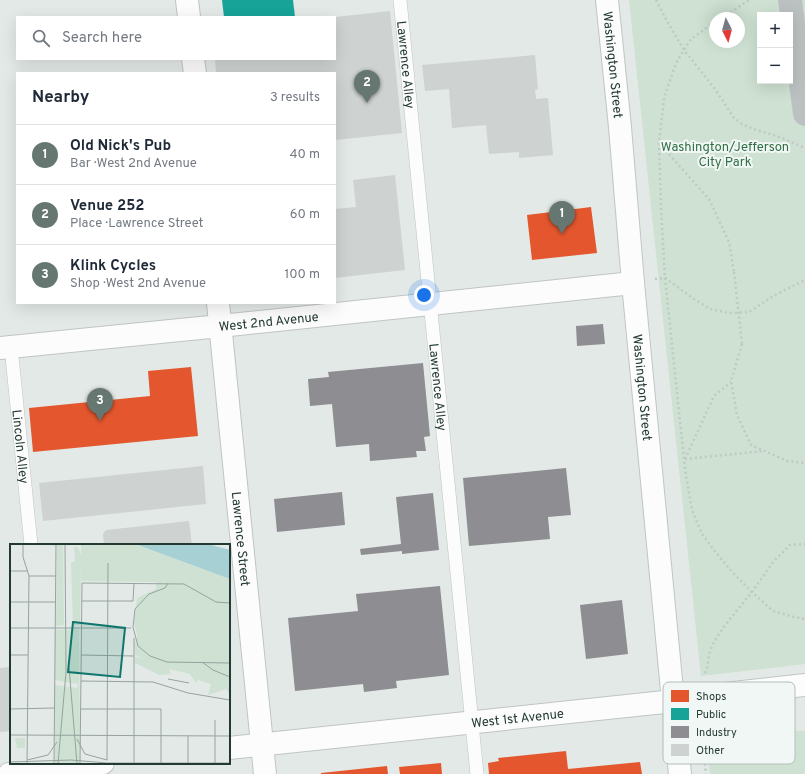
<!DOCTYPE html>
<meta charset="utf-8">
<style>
body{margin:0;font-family:Overpass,sans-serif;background:#f2f2f3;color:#1f2937}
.controls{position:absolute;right:12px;top:12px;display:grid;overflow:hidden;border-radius:0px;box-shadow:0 4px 16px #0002}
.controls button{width:36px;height:36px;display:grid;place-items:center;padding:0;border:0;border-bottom:1px solid #e0e1e3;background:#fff;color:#1f2937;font:20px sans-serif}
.compass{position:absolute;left:709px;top:12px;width:36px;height:36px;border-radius:50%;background:#fff;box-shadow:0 4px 16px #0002;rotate:174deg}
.you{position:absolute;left:424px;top:295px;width:14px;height:14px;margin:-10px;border:3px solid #fff;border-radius:50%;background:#1a73e8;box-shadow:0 0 0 6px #1a73e833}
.badge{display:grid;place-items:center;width:26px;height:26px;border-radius:50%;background:#667771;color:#fff;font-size:13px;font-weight:700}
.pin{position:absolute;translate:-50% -33px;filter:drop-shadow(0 1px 2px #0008)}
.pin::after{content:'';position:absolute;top:21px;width:14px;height:12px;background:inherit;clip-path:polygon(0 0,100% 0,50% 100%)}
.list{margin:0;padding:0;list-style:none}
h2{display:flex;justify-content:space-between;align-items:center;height:52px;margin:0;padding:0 16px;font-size:17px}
h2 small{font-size:13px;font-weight:400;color:#747a83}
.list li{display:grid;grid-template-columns:26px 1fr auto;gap:12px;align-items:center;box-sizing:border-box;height:60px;padding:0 16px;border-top:1px solid #e0e1e3}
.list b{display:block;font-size:15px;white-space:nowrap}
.list p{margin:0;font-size:13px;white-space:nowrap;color:#747a83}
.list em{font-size:13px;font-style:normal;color:#747a83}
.icon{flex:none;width:22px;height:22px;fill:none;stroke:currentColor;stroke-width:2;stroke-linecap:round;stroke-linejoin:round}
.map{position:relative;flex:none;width:805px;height:774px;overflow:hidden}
.search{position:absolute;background:#fff;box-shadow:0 4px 16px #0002;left:16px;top:16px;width:320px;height:44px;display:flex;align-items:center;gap:10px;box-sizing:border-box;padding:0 14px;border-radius:0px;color:#747a83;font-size:15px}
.panel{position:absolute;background:#fff;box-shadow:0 4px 16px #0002;left:16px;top:72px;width:320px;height:232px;border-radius:0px}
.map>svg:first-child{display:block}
</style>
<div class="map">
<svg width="805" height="774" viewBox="0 0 805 774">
<rect width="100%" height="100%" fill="#e3e9e6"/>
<path fill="#cee1d2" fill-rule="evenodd" d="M629,0H805V664L701,676ZM760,15H790V81H760ZM715,18H739V42H715Z
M728,729L805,731V774H710L707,746L710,730Z"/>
<path fill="#e4572e" d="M591,207L597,253L532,260L527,215Z
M191,367L198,436L33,452L29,408L150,396L148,371Z
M566,751L568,769L640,762L642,774H489L488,763L499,761L498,758Z
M441,763L442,774H400L399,767Z
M387,766L388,774H321V773Z"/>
<path fill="#17a398" d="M222,0H293L295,17H224Z"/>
<path fill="#8d8d92" d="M603,324L605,344L577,346L576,326Z
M423,363L430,436L424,437L426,451H416L417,457L370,461L369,444L336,447L332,404L310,406L308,379L329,377L328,372Z
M566,468L571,515L548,517L550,539L469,546L463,478Z
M342,492L345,525L277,532L274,499Z
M433,493L439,550L402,554V551L361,555L360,549L401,544L396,497Z
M440,586L449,675L396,681L397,688L364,692L363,684L295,691L288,618L358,611L356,594Z
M622,600L628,654L586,659L580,605Z"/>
<path fill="#ced2d0" d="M390,11L402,133L335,140V73H216L215,59H335V17Z
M535,55L538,89L535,90L536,99L548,98L553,155L519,158V152L489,154L486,125L452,128L449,89L425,91L422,65Z
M395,175L405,270L335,278V209L356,207L353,180Z
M203,466L206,504L43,521L39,483Z
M189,521L192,545H104L103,534L106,530Z
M9,667L11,688V731L0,732V668Z"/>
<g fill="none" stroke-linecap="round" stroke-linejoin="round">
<defs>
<g id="lane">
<path id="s1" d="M400,0L477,774"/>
<path id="s2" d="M11,347L31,545"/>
</g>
<g id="street">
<path d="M187,0L189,17"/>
<path d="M193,59L195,73"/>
<path id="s3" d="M218,303L265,774"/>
<path id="s4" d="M0,348L220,326L633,283"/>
<path id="s5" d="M229,748L674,701"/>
<path d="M9,774L103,763"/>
</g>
<g id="secondary">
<path id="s6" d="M607,0L620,127L633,283L680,774"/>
<path d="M674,701L697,697L805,685"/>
</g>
<path id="highway" d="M790,0L805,114"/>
</defs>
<use href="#lane" stroke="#c0c5c3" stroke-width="14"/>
<use href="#street" stroke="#c0c5c3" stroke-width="24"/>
<use href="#secondary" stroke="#c0c6c3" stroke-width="24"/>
<use href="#highway" stroke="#bcc4c2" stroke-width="24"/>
<path stroke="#c0c9c5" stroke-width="2.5" stroke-dasharray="2 3" stroke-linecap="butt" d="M656,0L668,23L684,50L715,89L734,118L742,124L753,129L777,136L805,148
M722,18L749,0
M715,22L691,39L676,63L664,98L659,143L661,208L665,278L685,469L692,510L702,534L714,550L732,572L752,592L773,611L794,617L805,619
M659,143L709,199L729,242L734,272
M655,279L665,278L694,299L710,309L730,313L749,312L775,295L805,280
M742,344L731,381L737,415L751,445L787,461L805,463
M685,459L714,396L731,382
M685,459L763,451
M705,673L707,668L710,651L715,640L726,624L752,592L773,562L790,545L805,544
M700,719L706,774"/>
<use href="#lane" stroke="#fbfcfb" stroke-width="13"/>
<use href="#street" stroke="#fbfcfb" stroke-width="22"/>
<use href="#secondary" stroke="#fbfcfb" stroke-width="22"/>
<use href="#highway" stroke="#bbc1c0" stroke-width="22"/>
<path stroke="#c0c9c5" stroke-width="2.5" stroke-dasharray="2 3" stroke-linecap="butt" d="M734,272L742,344"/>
</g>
<g text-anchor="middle" stroke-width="4" stroke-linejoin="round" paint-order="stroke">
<g font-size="13" fill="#233a32" stroke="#f1f7f4">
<text dy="5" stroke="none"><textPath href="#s6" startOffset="65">Washington Street</textPath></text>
<text dy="5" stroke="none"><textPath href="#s1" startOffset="65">Lawrence Alley</textPath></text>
<text dy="5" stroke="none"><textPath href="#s4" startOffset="270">West 2nd Avenue</textPath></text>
<text dy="5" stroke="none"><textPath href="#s1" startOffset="389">Lawrence Alley</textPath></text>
<text dy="5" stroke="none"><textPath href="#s6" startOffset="389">Washington Street</textPath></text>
<text dy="5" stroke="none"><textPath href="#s2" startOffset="100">Lincoln Alley</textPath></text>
<text dy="5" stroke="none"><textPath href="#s3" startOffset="237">Lawrence Street</textPath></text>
<text dy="5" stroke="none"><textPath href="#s5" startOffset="290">West 1st Avenue</textPath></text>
</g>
<g font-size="13" fill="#306e45" stroke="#f1f7f4">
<text x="725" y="151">Washington/Jefferson<tspan x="725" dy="15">City Park</tspan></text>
</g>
</g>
<g transform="translate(10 544)">
<rect width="220" height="220" fill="#e3e9e6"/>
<path d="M28,0H53L54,81L46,82L47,2ZM71,0H124L220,35V151L216,145L198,151L201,140L188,136L186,139L180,130L159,125L161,130L149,131L125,119V113L134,115L125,111L124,95L127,100V91L124,78L127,54L146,45V38L71,37V16L70,81H63L61,18H65L64,3H68L71,11ZM69,85L70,220H45V141L67,144L68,140L45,136V86ZM5,194H15V204H7Z" fill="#cee1d2"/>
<path d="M125,0H198L220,6V35Z" fill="#a7d0d4"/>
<path fill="none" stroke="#96a39e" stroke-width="1" d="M13,0V13L19,32L17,220M0,27H18M19,32H46M158,39L155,44L139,50L125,65L123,83L128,102L140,112L157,118L220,119M72,57H123L124,39M0,58H45M0,84H121M124,94V220M0,111H18M71,111L124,112M192,118L203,126L220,133M59,123L67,220M158,135L179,139M71,137L143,138L178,149L220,156M0,165L44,164M71,165H151V220M0,191L220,192M178,192V220M67,195L75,210L97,216M17,216L38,211L47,198M97,216L98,19M0,218L61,216L97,219H220M205,219V176M44,220L46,0M48,220L56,128L55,0M70,220L72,39L174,40L206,58L220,59"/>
<path fill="#0f766e" fill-opacity="0.15" stroke="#0f766e" stroke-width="2" d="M63,78L115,84L110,133L58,128Z"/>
<rect width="220" height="220" fill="none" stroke="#233a32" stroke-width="2"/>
</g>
<rect x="663" y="682" width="132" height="82" rx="6" fill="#f1f7f4" stroke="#b3beba" stroke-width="1"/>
<rect x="671" y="690" width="18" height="12" fill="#e4572e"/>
<rect x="671" y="708" width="18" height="12" fill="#17a398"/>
<rect x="671" y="726" width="18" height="12" fill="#8d8d92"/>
<rect x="671" y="744" width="18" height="12" fill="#ced2d0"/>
<g font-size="11" fill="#233a32">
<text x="696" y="700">Shops</text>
<text x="696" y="718">Public</text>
<text x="696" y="736">Industry</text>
<text x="696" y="754">Other</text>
</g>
</svg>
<div class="controls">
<button>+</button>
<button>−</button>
</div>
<svg class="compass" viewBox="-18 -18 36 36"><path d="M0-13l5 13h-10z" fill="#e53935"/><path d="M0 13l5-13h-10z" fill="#747a83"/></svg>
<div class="you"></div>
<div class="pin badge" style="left:562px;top:234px">1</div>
<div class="pin badge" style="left:367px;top:103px">2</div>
<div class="pin badge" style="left:100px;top:421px">3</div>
<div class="search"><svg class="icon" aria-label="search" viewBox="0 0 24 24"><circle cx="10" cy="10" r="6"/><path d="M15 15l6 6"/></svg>Search here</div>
<section class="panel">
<h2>Nearby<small>3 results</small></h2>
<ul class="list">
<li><span class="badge">1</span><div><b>Old Nick's Pub</b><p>Bar · West 2nd Avenue</p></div><em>40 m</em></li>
<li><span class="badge">2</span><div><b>Venue 252</b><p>Place · Lawrence Street</p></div><em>60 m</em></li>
<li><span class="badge">3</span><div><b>Klink Cycles</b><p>Shop · West 2nd Avenue</p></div><em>100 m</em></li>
</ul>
</section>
</div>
